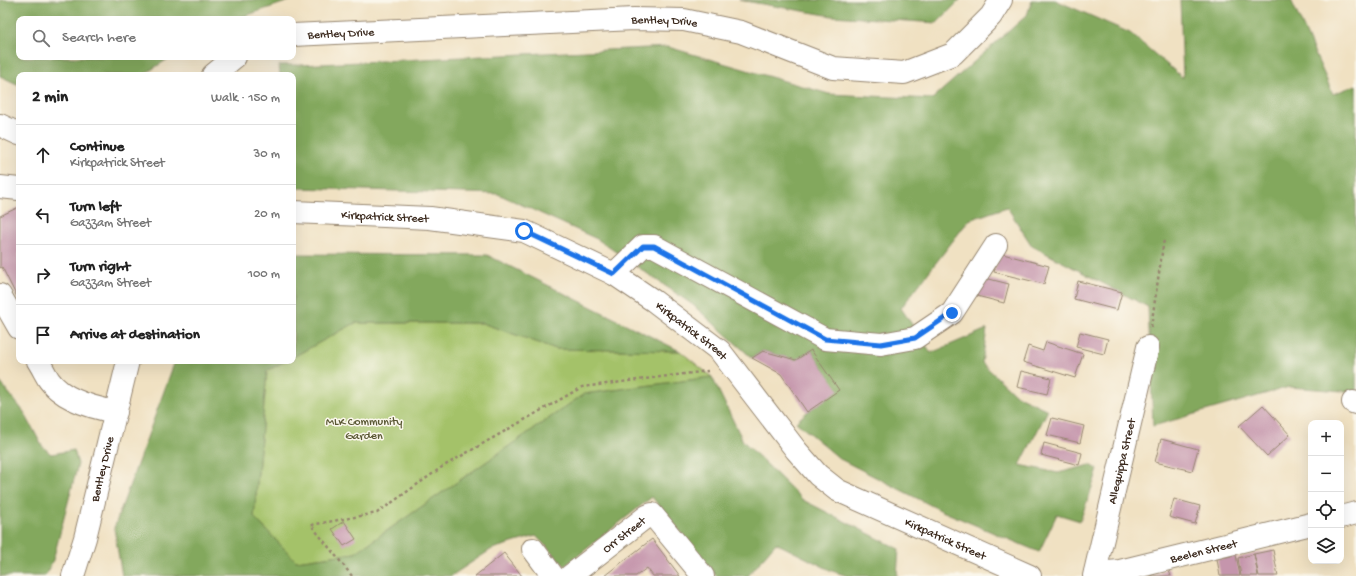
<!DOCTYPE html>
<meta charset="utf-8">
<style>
body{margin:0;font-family:"Gochi Hand",sans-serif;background:#f2f2f2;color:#222}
.controls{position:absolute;right:12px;bottom:12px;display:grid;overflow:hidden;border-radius:8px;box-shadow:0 4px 16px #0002}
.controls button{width:36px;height:36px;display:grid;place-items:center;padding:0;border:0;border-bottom:1px solid #e0e0e0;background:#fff;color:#222;font:20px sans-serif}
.stop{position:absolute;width:12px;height:12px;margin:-9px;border:3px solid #1a73e8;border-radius:50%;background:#fff}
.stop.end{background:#1a73e8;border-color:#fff;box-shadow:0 1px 4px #0008}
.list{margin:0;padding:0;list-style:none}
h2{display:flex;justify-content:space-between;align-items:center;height:52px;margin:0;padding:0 16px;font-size:17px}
h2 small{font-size:13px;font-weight:400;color:#767676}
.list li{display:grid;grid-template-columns:26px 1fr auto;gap:12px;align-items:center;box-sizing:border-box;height:60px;padding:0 16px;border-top:1px solid #e0e0e0}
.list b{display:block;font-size:15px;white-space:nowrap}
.list p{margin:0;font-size:13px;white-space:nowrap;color:#767676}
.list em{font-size:13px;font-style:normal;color:#767676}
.icon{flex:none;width:22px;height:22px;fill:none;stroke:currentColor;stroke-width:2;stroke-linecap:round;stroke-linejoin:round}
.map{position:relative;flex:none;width:1356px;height:576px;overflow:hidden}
.search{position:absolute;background:#fff;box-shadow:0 4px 16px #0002;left:16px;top:16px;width:280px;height:44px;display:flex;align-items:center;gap:10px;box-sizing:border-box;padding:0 14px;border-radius:8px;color:#767676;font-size:15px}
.panel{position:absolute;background:#fff;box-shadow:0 4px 16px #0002;left:16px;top:72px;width:280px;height:292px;border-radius:8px}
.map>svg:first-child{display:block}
</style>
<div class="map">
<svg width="1356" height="576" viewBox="0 0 1356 576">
<rect width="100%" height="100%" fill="#fbf7ec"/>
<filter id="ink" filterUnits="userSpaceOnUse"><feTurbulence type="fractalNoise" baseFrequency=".025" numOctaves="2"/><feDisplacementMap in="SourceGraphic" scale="8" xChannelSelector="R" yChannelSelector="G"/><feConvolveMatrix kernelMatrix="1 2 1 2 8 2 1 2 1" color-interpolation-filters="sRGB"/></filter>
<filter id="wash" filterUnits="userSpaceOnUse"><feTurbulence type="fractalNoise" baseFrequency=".012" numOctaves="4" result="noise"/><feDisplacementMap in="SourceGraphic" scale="16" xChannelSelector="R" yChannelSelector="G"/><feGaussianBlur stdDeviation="0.9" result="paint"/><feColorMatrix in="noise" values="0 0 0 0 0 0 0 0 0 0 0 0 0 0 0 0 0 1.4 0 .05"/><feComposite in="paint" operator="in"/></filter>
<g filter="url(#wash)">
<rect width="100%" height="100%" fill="#f0e1c2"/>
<path fill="#a4c269" stroke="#707644" d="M355,323H482L556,349L680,351L712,377L584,394L355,553L296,561L254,517L267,371L285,361H293V357Z"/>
<path fill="#83a85d" stroke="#5f693e" d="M0,0H292L236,19H19V57H171L143,75H19V85L0,76Z
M739,0H960L937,23L832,16Z
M1032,0H1055L1130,33L1183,78L1180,0H1291L1333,94L1356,85V392L1289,387L1153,426L1148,307L1032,246L1007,207L969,220L901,308L931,353L987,329L982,363L1016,395L1048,410L1020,465L1058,473L1090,465L1098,470L1080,521L1057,514L1039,552L942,511L840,459L796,422L807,412L838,390L811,350L796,360L763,351L752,358L693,305L597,239L498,194L296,188L293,185V75H280L279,65H299L668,47L829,94L932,99L1027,15Z
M293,254L487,255L680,351L556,349L482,323H355L293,357Z
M175,361H285L267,371L254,517L296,561L355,553L584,394L712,377L743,441L803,500L899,549L897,576H848L832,571L776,543L748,576H716L652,497L565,566L536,536L492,549L451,576H122L114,528Z
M0,382L24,412L42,446L51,454L74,450L78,464L53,560L45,576H0Z"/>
<g id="blocks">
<path fill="#c595ac" d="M19,207V301L2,267L0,268V216Z
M999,253L1049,266L1044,284L994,272Z
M981,277L1009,284L1004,303L977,296Z
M1078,281L1122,292L1117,310L1074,299Z
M1080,332L1108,339L1104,354L1076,347Z
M1046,342L1083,354L1075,378L1023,362L1028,346L1043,351Z
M811,350L839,390L807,412L781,374L752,358L763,351L796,360Z
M1021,371L1051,378L1047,394L1017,387Z
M1263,405L1290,435L1267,456L1239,426Z
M1052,418L1084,426L1080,443L1047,435Z
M1161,439L1198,449L1192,471L1155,462Z
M1044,443L1082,453L1079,465L1041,455Z
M1174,499L1200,506L1195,524L1169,517Z
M344,521L356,539L344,546L332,529Z
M652,539L680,576H653L647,568L636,576H604Z
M1273,550L1278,576H1259L1254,554Z
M504,553L522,576H475Z
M1254,554L1258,576H1241L1238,558Z
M1236,555L1240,576H1220L1217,559Z
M1168,568L1171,576H1150Z"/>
</g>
</g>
<g filter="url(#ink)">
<use href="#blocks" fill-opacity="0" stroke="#968670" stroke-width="1"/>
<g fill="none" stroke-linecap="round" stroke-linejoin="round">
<defs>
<g id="minor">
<path id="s1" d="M293,35L634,19L684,20L741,32L833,68L904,73L953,54L991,16L1001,0"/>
<path d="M213,75L235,57"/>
<path d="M0,125L19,134"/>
<path d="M0,187L19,189"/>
<path id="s2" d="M293,212L430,218L524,231L614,274L654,301L720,351L796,450L818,475L837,490L1030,576"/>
<path d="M614,274L643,246H654L825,339L881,344L915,338L952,313L996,245"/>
<path d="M0,295L19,328"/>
<path d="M38,361C42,367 45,374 49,380C63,400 94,408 116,412"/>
<path d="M1353,402L1356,403"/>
<path d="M1341,517L1356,513"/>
<path d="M533,549L553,576"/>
<path id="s3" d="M1095,573L1120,571L1311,524"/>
<path id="s4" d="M73,576L85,538L128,361"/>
<path id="s5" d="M570,576L647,516L652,514L703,576"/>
<path id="s6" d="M1094,576L1148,347"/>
</g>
</defs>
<use href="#minor" stroke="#968670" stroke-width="24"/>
<path stroke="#968670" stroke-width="2.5" stroke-dasharray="3 3" stroke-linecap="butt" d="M1151,327L1164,239
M352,576L311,525L377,513L442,467L582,387L708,371"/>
<use href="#minor" stroke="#fff" stroke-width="22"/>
</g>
</g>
<g fill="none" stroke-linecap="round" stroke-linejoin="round" filter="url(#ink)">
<path stroke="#1a73e8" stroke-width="5" d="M524,231L614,274L643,246H654L825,339L881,344L915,338L952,313"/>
</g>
<g text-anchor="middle" stroke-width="3" stroke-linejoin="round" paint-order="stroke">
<g font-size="12" fill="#3b2a1e" stroke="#fbf7ec">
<text dy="4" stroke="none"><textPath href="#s1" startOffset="372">Bentley Drive</textPath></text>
<text dy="4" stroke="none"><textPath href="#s1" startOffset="48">Bentley Drive</textPath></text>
<text dy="4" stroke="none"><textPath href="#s2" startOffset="92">Kirkpatrick Street</textPath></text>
<text dy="4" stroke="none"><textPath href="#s2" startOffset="428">Kirkpatrick Street</textPath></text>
<text dy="4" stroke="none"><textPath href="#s6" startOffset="118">Allequippa Street</textPath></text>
<text dy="4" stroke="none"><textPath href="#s4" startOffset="111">Bentley Drive</textPath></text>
<text dy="4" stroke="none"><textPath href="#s5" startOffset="68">Orr Street</textPath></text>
<text dy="4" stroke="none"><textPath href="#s2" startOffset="764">Kirkpatrick Street</textPath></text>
<text dy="4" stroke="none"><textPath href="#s3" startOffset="111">Beelen Street</textPath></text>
</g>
<g font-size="12" fill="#5a5834" stroke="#fbf7ec">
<text x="364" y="425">MLK Community<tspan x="364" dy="14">Garden</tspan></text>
</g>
</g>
</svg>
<div class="controls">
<button>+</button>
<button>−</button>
<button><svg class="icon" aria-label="locate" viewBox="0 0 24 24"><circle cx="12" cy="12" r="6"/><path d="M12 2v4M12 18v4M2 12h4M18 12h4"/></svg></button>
<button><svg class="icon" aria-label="layers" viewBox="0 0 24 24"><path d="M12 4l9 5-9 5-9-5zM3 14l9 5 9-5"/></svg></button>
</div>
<div class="stop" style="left:524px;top:231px"></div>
<div class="stop end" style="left:952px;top:313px"></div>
<div class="search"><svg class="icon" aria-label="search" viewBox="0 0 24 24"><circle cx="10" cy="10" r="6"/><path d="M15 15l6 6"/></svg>Search here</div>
<section class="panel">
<h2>2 min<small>Walk · 150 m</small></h2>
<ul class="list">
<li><svg class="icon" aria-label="ahead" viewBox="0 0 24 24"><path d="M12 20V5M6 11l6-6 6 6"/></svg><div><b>Continue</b><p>Kirkpatrick Street</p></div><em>30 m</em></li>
<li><svg class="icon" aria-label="left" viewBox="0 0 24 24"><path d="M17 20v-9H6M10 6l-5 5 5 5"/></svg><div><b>Turn left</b><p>Gazzam Street</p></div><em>20 m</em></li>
<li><svg class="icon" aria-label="right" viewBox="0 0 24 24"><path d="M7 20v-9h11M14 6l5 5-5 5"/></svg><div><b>Turn right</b><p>Gazzam Street</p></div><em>100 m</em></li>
<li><svg class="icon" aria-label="arrive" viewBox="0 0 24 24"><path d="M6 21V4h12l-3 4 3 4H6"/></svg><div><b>Arrive at destination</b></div></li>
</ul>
</section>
</div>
